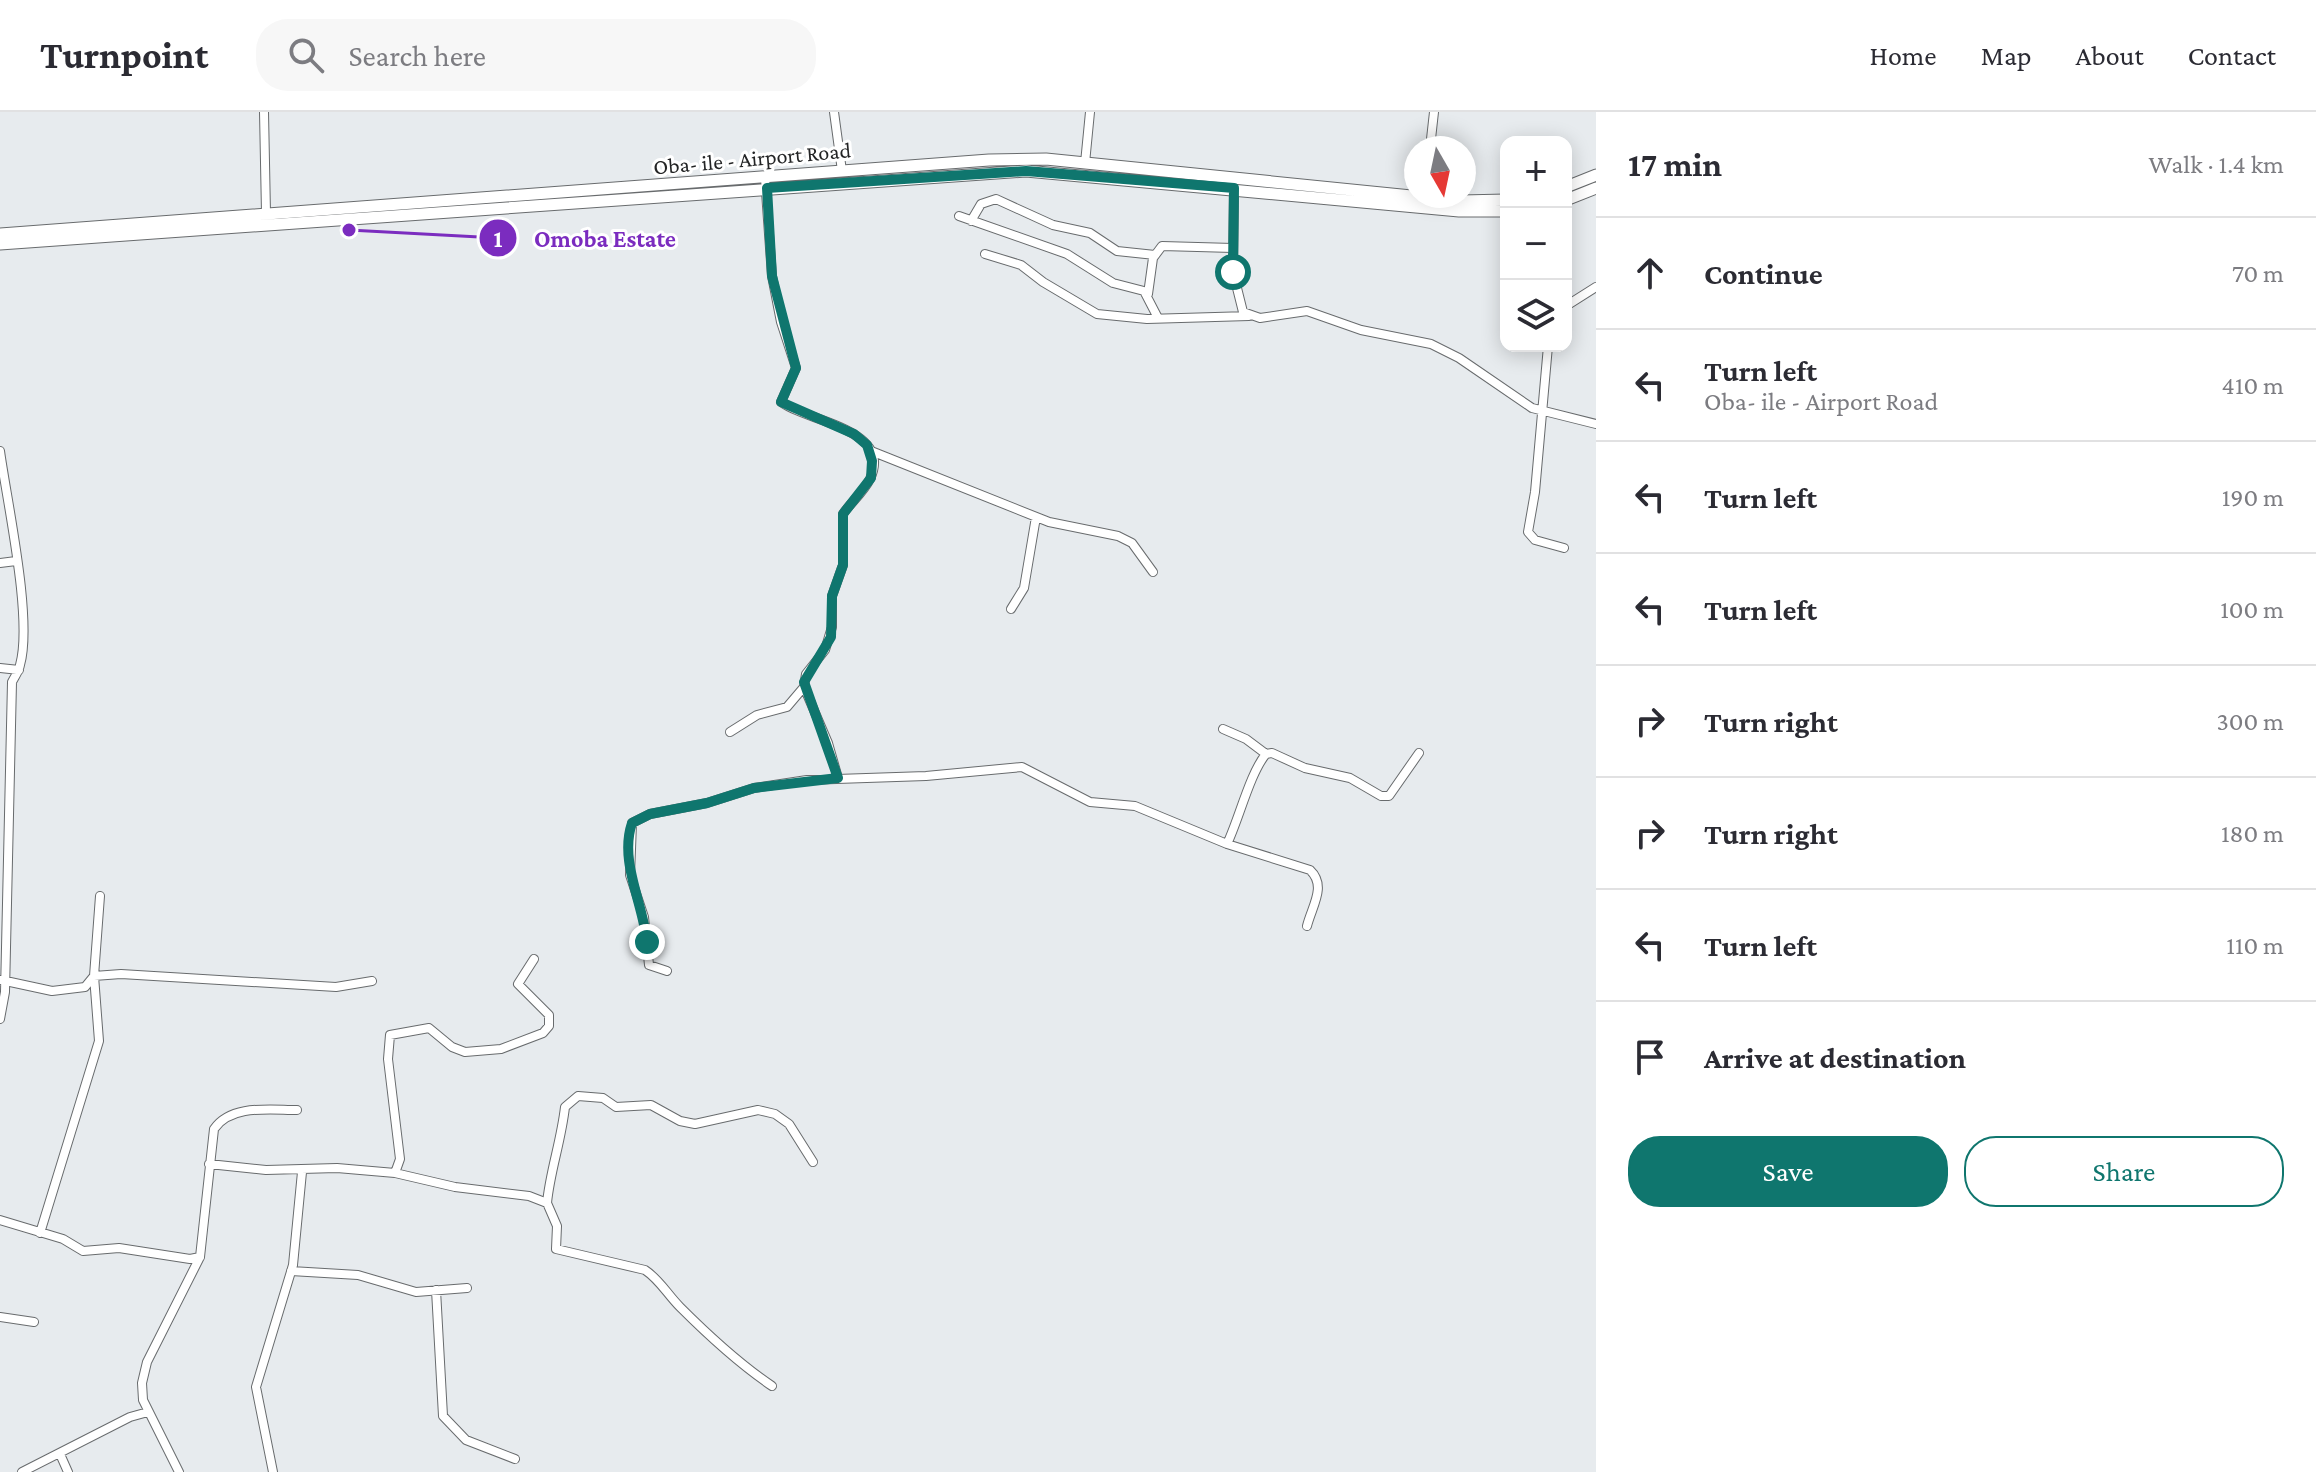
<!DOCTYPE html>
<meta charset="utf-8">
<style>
body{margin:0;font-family:"Crimson Pro",serif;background:#f7f7f7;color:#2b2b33}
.controls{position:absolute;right:24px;top:24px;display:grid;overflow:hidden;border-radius:16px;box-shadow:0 4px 20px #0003}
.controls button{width:72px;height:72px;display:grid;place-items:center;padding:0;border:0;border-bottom:2px solid #e1e1e2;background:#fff;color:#2b2b33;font:40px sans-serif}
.compass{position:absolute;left:1404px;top:24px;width:72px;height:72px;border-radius:50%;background:#fff;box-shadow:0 4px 20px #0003;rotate:171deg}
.stop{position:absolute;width:24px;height:24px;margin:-18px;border:6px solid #0f766e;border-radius:50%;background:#fff}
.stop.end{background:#0f766e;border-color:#fff;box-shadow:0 2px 8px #0008}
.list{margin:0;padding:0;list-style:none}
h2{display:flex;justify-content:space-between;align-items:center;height:104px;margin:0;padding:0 32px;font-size:34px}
h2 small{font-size:26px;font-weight:400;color:#7c7c81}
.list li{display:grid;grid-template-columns:52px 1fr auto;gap:24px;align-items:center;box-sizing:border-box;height:112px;padding:0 32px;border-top:2px solid #e1e1e2}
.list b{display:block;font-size:30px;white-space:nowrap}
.list p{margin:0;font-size:26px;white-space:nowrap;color:#7c7c81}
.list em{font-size:26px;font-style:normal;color:#7c7c81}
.actions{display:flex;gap:16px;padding:24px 32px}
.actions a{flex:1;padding:18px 0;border:2px solid #0f766e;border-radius:32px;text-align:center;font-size:28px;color:#0f766e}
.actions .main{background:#0f766e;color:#fff}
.icon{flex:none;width:44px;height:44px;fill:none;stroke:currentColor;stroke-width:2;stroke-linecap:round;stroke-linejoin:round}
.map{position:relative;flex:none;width:1596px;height:1360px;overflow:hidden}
header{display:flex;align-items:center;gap:48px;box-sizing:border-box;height:112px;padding:0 40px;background:#fff;border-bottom:2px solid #e1e1e2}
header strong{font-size:38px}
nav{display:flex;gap:44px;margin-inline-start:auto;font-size:28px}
.search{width:560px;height:72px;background:#f7f7f7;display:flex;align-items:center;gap:20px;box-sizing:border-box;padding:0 28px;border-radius:32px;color:#7c7c81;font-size:30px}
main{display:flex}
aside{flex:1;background:#fff}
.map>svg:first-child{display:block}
</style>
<header>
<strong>Turnpoint</strong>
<div class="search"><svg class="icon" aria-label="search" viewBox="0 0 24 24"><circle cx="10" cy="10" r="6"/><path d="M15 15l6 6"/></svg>Search here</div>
<nav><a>Home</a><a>Map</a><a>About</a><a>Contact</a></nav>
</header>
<main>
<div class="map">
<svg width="1596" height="1360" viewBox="0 0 1596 1360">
<rect width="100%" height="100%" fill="#e7ebee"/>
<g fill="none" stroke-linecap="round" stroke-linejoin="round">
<defs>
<path id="minor" d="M264,0L266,101
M834,0L842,59
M1430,36L1434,0
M1085,51L1090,0
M1234,76L1233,160L1243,200L1260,206L1307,199L1361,218L1431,232L1459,246L1532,296L1596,312
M959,104L1067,142L1113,171L1144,179L1158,206
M971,109L981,92L996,87L1053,113L1090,121L1117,139L1155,143
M985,142L1021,153L1043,170L1097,202L1147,207L1249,204
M1148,182L1153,146L1162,134L1233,136
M1566,194L1596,175
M1548,234L1535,380L1528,420L1535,428L1564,436
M0,339C7,390 33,507 20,553C19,559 15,564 12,570L5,880L0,907
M871,339L1049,410L1118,424L1132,431L1153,460
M0,451L16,449
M1011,497L1024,476L1036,405
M0,556L19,558
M804,575L828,631L838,666
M1223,617L1246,627L1266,642
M730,620L757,603L787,595L804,575L806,562L825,538L832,515V484L843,453V402C851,390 863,381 870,367C894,316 804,309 781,290L796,256L781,210L772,164L765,66
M1227,732C1239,707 1250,661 1266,642L1272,641L1305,656L1350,666L1381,684H1389L1419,641
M667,859L649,853L644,805L630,763L632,711L650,702L707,691L754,676L807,668L926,664L1022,655L1090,690L1135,694L1227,732L1310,758C1327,774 1312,794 1307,814
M1,868L52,879L85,875L94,864L121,862L336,875L372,869
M209,1052L266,1058L337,1056L395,1061L455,1075L529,1084L547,1091L557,1114L556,1137L645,1158C660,1168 667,1182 680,1195C709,1224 738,1251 772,1274
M395,1061L400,1047L388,947L390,923L429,916L452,935L465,940L501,937L543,921L549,914V903L518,872L534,847
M547,1091C550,1059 561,1030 565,995L578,984L603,986L616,995L651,993L680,1009L695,1012L758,998L775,1002L789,1012L813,1050
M0,1108L63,1127L83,1139L119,1136L190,1147L200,1145
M40,1121L99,929L94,864L100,784
M291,1159L358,1163L416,1180L467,1176
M436,1178L443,1304L466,1328L515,1347
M0,1205L34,1210
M60,1342L68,1360
M22,1360L130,1305L148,1300
M179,1360L143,1288L142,1271L147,1250L200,1145L214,1017C231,992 270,998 297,998
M273,1360L256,1275L293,1153L302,1060"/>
<path id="major" d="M1566,75L1596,63
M1566,88L1596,76
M0,122L989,48L1046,47L1461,89L1506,88
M0,132L1026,59L1459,99H1506"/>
</defs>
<use href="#minor" stroke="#686b6d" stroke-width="10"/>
<use href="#major" stroke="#686b6d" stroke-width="13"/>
<use href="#minor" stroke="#fff" stroke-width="8"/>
<use href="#major" stroke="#fff" stroke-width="11"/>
</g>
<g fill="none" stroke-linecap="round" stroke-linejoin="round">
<path stroke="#0f766e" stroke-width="10" d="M647,830C643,791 619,749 632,711L650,702L707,691L754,676L838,666L804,570L831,525L832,484L843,453V402L871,366L872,349L867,333L854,322L781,290L796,256L772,164L767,76L1026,59L1234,76L1233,160"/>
</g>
<g text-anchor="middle" stroke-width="6" stroke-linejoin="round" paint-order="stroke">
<g font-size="22" fill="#232425" stroke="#fff">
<text transform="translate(752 46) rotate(-5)" y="8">Oba- ile - Airport Road</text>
</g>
</g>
<path fill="none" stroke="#7b2cbf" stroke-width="3" d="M349 118L498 126"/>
<g fill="#7b2cbf" stroke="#fff" stroke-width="3">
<circle cx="349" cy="118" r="8"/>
<circle cx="498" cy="126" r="20"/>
</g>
<g font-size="24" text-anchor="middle" font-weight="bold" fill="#fff">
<text x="498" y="135">1</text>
</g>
<g font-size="24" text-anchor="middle" font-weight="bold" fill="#7b2cbf" stroke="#fff" stroke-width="6" stroke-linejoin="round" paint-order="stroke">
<text x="605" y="135">Omoba Estate</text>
</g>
</svg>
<div class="controls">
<button>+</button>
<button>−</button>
<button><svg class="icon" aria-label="layers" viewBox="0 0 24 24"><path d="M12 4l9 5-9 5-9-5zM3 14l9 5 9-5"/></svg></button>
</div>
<svg class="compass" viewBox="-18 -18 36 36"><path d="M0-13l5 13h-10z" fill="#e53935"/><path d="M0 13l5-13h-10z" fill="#7c7c81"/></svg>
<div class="stop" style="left:1233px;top:160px"></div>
<div class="stop end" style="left:647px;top:830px"></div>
</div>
<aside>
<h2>17 min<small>Walk · 1.4 km</small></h2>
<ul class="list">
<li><svg class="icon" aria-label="ahead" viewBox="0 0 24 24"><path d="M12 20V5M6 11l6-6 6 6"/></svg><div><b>Continue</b></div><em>70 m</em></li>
<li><svg class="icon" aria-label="left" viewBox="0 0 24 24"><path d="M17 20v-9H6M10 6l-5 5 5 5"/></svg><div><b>Turn left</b><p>Oba- ile - Airport Road</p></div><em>410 m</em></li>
<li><svg class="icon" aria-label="left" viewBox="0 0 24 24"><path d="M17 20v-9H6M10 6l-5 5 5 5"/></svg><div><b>Turn left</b></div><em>190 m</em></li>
<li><svg class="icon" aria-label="left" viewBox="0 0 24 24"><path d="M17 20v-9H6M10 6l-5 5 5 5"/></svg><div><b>Turn left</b></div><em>100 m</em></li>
<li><svg class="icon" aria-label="right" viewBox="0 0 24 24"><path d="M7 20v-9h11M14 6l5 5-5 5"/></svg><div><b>Turn right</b></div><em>300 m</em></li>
<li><svg class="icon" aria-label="right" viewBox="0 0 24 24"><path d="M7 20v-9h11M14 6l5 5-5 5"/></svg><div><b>Turn right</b></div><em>180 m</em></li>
<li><svg class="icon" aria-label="left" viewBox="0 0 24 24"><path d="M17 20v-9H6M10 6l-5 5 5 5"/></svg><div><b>Turn left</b></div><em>110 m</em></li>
<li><svg class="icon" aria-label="arrive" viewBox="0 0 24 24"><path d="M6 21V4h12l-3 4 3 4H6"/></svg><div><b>Arrive at destination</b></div></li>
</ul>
<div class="actions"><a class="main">Save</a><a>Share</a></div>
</aside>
</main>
